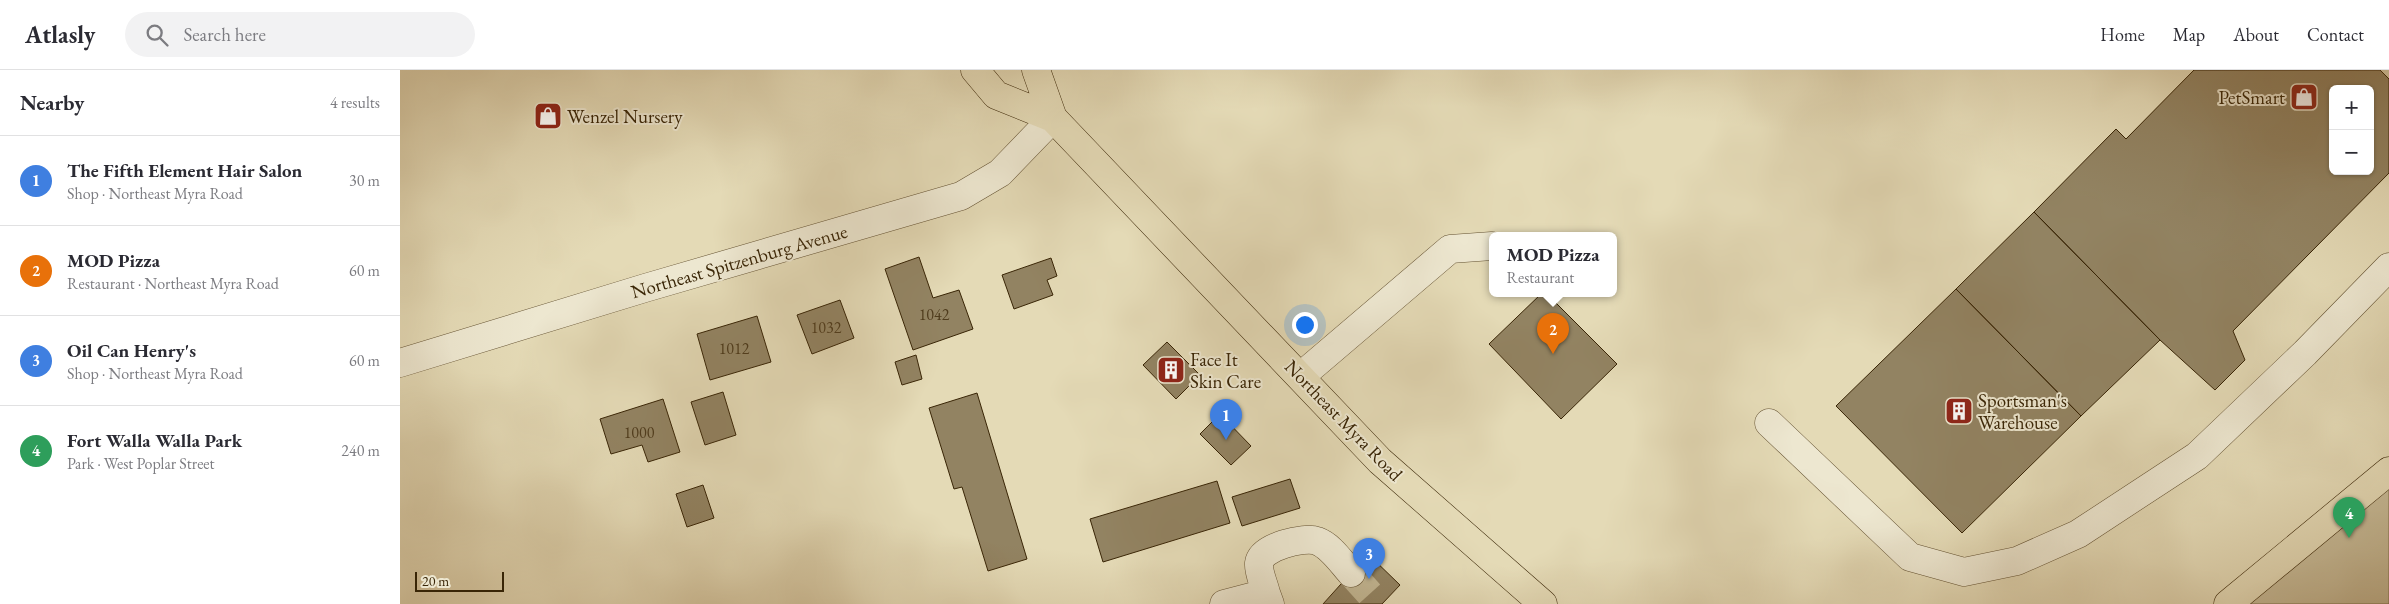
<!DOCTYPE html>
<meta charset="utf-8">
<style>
body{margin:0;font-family:"EB Garamond",serif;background:#f2f2f3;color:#2b2b33}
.controls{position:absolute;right:15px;top:15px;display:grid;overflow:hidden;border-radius:8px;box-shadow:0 1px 4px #0004}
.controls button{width:45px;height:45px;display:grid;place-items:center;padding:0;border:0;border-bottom:1px solid #e1e1e2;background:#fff;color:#2b2b33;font:25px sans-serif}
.scale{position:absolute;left:15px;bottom:12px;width:89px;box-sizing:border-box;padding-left:5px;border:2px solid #392506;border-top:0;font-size:14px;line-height:18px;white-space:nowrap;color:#392506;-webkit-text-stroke:4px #ede7d0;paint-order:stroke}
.you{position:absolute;left:904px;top:254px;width:18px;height:18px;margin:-12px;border:4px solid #fff;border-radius:50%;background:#1a73e8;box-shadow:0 0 0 8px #1a73e833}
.badge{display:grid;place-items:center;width:32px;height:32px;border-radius:50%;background:#ea580c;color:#fff;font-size:16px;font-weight:700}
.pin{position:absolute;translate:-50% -41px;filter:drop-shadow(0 1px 2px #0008)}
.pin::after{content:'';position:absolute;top:26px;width:18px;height:15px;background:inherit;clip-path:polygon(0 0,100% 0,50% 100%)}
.popup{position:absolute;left:1089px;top:162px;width:128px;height:65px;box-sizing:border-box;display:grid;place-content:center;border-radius:8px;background:#fff;filter:drop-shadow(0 1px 4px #0005);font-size:16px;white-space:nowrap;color:#7c7c81}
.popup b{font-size:19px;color:#2b2b33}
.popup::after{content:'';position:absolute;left:50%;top:100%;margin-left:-10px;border:10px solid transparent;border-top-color:#fff}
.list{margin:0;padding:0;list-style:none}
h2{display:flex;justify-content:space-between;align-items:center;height:65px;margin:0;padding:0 20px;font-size:21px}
h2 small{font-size:16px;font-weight:400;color:#7c7c81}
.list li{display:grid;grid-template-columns:32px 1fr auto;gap:15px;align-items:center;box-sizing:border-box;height:90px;padding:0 20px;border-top:1px solid #e1e1e2}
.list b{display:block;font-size:19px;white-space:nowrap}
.list p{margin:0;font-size:16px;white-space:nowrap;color:#7c7c81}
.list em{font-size:16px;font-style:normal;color:#7c7c81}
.icon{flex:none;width:28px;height:28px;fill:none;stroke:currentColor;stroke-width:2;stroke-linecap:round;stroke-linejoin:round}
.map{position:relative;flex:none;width:1989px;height:534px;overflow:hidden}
header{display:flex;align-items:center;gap:30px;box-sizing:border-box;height:70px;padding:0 25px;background:#fff;border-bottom:1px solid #e1e1e2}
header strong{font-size:24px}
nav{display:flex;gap:28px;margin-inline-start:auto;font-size:18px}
.search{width:350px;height:45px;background:#f2f2f3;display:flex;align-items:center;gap:12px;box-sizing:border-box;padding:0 18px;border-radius:28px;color:#7c7c81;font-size:19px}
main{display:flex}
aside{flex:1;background:#fff}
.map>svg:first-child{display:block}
</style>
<header>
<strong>Atlasly</strong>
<div class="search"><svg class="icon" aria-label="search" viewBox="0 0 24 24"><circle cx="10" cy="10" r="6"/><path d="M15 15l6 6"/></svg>Search here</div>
<nav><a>Home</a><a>Map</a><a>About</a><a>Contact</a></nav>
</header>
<main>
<aside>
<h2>Nearby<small>4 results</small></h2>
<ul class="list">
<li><span class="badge" style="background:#3f7fe0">1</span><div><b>The Fifth Element Hair Salon</b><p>Shop · Northeast Myra Road</p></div><em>30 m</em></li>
<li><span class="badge" style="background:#e8710a">2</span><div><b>MOD Pizza</b><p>Restaurant · Northeast Myra Road</p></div><em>60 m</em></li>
<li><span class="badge" style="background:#3f7fe0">3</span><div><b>Oil Can Henry's</b><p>Shop · Northeast Myra Road</p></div><em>60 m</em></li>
<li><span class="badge" style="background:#2e9e5b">4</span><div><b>Fort Walla Walla Park</b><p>Park · West Poplar Street</p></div><em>240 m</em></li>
</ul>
</aside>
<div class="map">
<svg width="1989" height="534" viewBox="0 0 1989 534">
<rect width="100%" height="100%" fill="#e4dab6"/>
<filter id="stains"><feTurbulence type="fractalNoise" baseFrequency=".004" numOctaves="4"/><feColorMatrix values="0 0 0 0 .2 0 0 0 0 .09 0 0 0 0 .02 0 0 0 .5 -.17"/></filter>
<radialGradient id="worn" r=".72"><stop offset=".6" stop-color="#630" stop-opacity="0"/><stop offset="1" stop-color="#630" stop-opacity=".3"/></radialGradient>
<path fill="#c7bb98" stroke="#80704f" d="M1989,401V534H1828Z"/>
<path fill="#928362" stroke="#392506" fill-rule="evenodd" d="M1794,0H1980L1989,9V103L1833,261L1845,290L1815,320L1760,270L1634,142L1716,59L1726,69ZM1933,19H1970V101H1933Z
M1634,142L1760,270L1681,346L1556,219Z
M519,187L533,228L559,220L573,259L513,280L485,199Z
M651,188L657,206L647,210L653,225L614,239L602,205Z
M1556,219L1681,346L1562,463L1436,336Z
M1142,223H1146L1217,294L1161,349L1089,274Z
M440,230L454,268L412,284L397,245Z
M357,246L371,292L310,310L297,264Z
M767,272L800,305L776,329L743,295Z
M516,285L522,309L502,315L495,292Z
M323,322L336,365L305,375L291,332Z
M577,323L627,489L588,501L562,417L554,419L529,338Z
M263,329L280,382L248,392L242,375L211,384L200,349Z
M820,344L851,376L831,395L800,364Z
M890,409L900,438L842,456L832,427Z
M817,411L830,453L703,492L690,449Z
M303,415L314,448L287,457L276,424Z
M968,484L1000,515L982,534H923Z"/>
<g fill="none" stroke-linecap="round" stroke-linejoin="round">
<path stroke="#c2b693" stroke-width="28" stroke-dasharray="28 14" stroke-linecap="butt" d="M951,503L979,534"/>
<defs>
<path id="minor" d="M0,293L245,218L561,126L600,103L653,48
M901,306L1050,179L1092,176
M1369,353L1510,487L1564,502L1617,491L1678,464L1797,386L1905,283L1989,197
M866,523C864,514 858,502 859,493C861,477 904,466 917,471C931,476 941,492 951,503
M824,534L866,523L870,534"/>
<path id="major" d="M1828,534L1989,401"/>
<path id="highway" d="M575,0L596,25L653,48
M636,0L653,48L980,391L1143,534"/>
</defs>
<use href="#minor" stroke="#645232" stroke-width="29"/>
<use href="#major" stroke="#392506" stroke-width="29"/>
<use href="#highway" stroke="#392506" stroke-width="29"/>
<use href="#minor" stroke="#ede7d0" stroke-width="28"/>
<use href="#major" stroke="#e4dab6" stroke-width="28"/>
<use href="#highway" stroke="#e4dab6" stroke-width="28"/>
</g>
<defs>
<symbol id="shop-square" viewBox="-11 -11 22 22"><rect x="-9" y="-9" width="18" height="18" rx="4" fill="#8f2418" stroke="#ede7d0"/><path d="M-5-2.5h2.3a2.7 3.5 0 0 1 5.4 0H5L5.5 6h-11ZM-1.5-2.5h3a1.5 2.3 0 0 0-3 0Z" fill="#fff"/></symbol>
<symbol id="building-square" viewBox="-11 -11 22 22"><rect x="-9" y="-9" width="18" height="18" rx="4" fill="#8f2418" stroke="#ede7d0"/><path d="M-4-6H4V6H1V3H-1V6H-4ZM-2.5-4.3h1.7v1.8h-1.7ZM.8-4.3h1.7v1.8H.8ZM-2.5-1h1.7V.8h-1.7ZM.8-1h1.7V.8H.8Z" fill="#fff"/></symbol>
</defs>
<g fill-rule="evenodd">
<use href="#shop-square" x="1888" y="11" width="32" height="32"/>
<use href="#shop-square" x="132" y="30" width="32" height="32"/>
<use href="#building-square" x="755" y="284" width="32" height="32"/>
<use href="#building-square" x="1543" y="325" width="32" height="32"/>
</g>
<g text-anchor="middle" stroke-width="4" stroke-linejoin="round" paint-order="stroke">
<g font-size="16" fill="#4f3c1d">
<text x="534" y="250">1042</text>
<text x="426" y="263">1032</text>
<text x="334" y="284">1012</text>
<text x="239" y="368">1000</text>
</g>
<g font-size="19" fill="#392506" stroke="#ede7d0" text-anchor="start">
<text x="1885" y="34" text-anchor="end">PetSmart</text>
<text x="167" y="53">Wenzel Nursery</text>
<text x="790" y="296">Face It<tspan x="790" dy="22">Skin Care</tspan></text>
<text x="1578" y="337">Sportsman's<tspan x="1578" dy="22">Warehouse</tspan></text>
</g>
<g font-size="19" fill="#392506" stroke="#ede7d0">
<text transform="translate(339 191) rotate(-16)" y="7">Northeast Spitzenburg Avenue</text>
<text transform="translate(944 350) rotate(46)" y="7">Northeast Myra Road</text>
</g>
</g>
<rect width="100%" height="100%" filter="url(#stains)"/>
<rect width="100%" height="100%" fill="url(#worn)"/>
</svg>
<div class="controls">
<button>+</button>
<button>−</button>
</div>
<div class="scale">20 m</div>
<div class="you"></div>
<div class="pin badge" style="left:826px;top:370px;background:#3f7fe0">1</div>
<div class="pin badge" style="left:1153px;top:284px;background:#e8710a">2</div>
<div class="popup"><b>MOD Pizza</b>Restaurant</div>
<div class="pin badge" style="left:969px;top:509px;background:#3f7fe0">3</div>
<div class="pin badge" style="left:1949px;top:468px;background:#2e9e5b">4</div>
</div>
</main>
